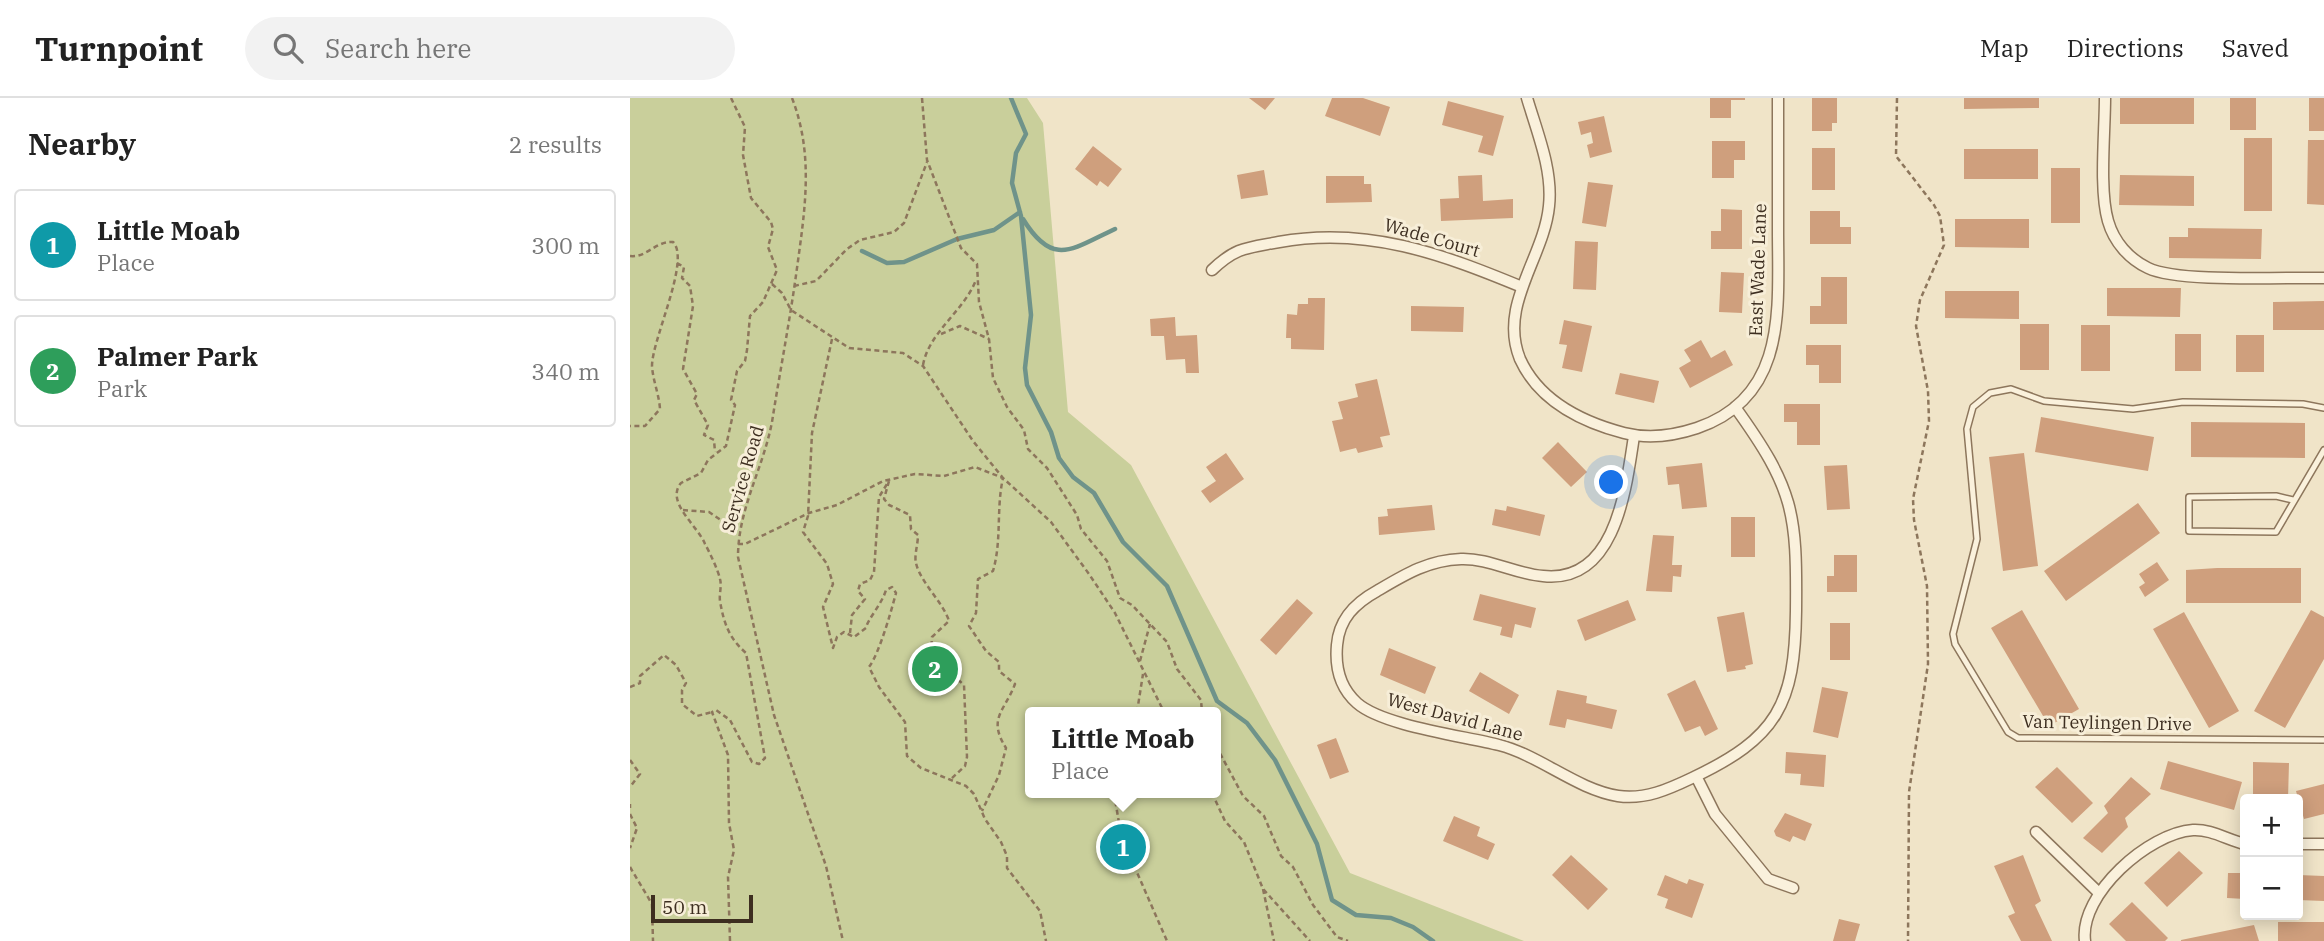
<!DOCTYPE html>
<meta charset="utf-8">
<style>
body{margin:0;font-family:"IBM Plex Serif",serif;background:#f2f2f2;color:#222}
.controls{position:absolute;right:21px;bottom:21px;display:grid;overflow:hidden;border-radius:7px;box-shadow:0 4px 18px #0003}
.controls button{width:63px;height:63px;display:grid;place-items:center;padding:0;border:0;border-bottom:2px solid #e0e0e0;background:#fff;color:#222;font:35px sans-serif}
.scale{position:absolute;left:21px;bottom:18px;width:102px;box-sizing:border-box;padding-left:7px;border:4px solid #3d2e20;border-top:0;font-size:19px;line-height:24px;white-space:nowrap;color:#3d2e20;-webkit-text-stroke:5px #f7eed8;paint-order:stroke}
.you{position:absolute;left:982px;top:385px;width:24px;height:24px;margin:-18px;border:5px solid #fff;border-radius:50%;background:#1a73e8;box-shadow:0 0 0 10px #1a73e833}
.badge{display:grid;place-items:center;width:46px;height:46px;border-radius:50%;background:#0b8043;color:#fff;font-size:23px;font-weight:700}
.pin{position:absolute;translate:-50% -50%;border:4px solid #fff;box-shadow:0 2px 7px #0006}
.popup{position:absolute;left:395px;top:609px;width:196px;height:91px;box-sizing:border-box;display:grid;place-content:center;border-radius:7px;background:#fff;filter:drop-shadow(0 2px 5px #0005);font-size:23px;white-space:nowrap;color:#767676}
.popup b{font-size:26px;color:#222}
.popup::after{content:'';position:absolute;left:50%;top:100%;margin-left:-14px;border:14px solid transparent;border-top-color:#fff}
.list{margin:0;padding:0;list-style:none}
h2{display:flex;justify-content:space-between;align-items:center;height:91px;margin:0;padding:0 28px;font-size:30px}
h2 small{font-size:23px;font-weight:400;color:#767676}
.list li{display:grid;grid-template-columns:46px 1fr auto;gap:21px;align-items:center;box-sizing:border-box;height:112px;margin:0 14px 14px;padding:0 14px;border:2px solid #e0e0e0;border-radius:7px}
.list b{display:block;font-size:26px;white-space:nowrap}
.list p{margin:0;font-size:23px;white-space:nowrap;color:#767676}
.list em{font-size:23px;font-style:normal;color:#767676}
.icon{flex:none;width:38px;height:38px;fill:none;stroke:currentColor;stroke-width:2;stroke-linecap:round;stroke-linejoin:round}
.map{position:relative;flex:none;width:1694px;height:843px;overflow:hidden}
header{display:flex;align-items:center;gap:42px;box-sizing:border-box;height:98px;padding:0 35px;background:#fff;border-bottom:2px solid #e0e0e0}
header strong{font-size:33px}
nav{display:flex;gap:38px;margin-inline-start:auto;font-size:24px}
.search{width:490px;height:63px;background:#f2f2f2;display:flex;align-items:center;gap:18px;box-sizing:border-box;padding:0 24px;border-radius:38px;color:#767676;font-size:26px}
main{display:flex}
aside{flex:1;background:#fff}
.map>svg:first-child{display:block}
</style>
<header>
<strong>Turnpoint</strong>
<div class="search"><svg class="icon" aria-label="search" viewBox="0 0 24 24"><circle cx="10" cy="10" r="6"/><path d="M15 15l6 6"/></svg>Search here</div>
<nav><a>Map</a><a>Directions</a><a>Saved</a></nav>
</header>
<main>
<aside>
<h2>Nearby<small>2 results</small></h2>
<ul class="list">
<li><span class="badge" style="background:#0f9aa8">1</span><div><b>Little Moab</b><p>Place</p></div><em>300 m</em></li>
<li><span class="badge" style="background:#2e9e5b">2</span><div><b>Palmer Park</b><p>Park</p></div><em>340 m</em></li>
</ul>
</aside>
<div class="map">
<svg width="1694" height="843" viewBox="0 0 1694 843">
<rect width="100%" height="100%" fill="#f0e4c8"/>
<path fill="#c9cf9b" fill-rule="evenodd" d="M0,0H397L413,25L438,314L501,367L720,775L894,843H0ZM400,614H586V695H400Z"/>
<g fill="none" stroke-linecap="round" stroke-linejoin="round">
<path stroke="#6f938a" stroke-width="4.5" d="M381,0L396,36L386,55L382,85L391,118L401,217L395,270L397,287L421,334L429,360L443,379L464,395L493,444L537,488L587,603L617,625L645,662L687,746L702,802L726,817L761,820L783,829L803,843
M393,121C423,170 442,151 485,131
M232,153L257,165L274,164L327,141L364,132L390,114"/>
</g>
<path fill="#cf9f7d" d="M619,0H645L635,12Z
M702,0H733L760,9L750,38L695,18Z
M1080,0H1115V2H1101V20H1080Z
M1182,0H1207V25H1202V33H1182Z
M1334,0H1409V10L1334,11Z
M1490,0H1564V26H1490Z
M1600,0H1626V32H1600Z
M1679,0H1694V33H1679Z
M818,3L874,18L863,58L848,54L853,38L812,27Z
M974,18L982,54L960,60L957,47L963,45L961,34L951,37L948,24Z
M1614,40H1642V113H1614Z
M1678,42H1694V107L1677,106Z
M1082,43H1115V62H1104V80H1082Z
M463,48L492,71L478,89L470,83L467,88L445,71Z
M1182,50H1205V92H1182Z
M1334,51H1408V81H1334Z
M1421,70H1450V125H1421Z
M634,72L638,97L611,101L607,77Z
M852,77L853,103L883,101V120L811,123L810,101L829,100L828,78Z
M1490,77L1564,78V108L1489,107Z
M696,78H734V86H741L742,104L696,105Z
M958,84L983,87L976,129L952,125Z
M1091,111L1112,112V151H1081V133H1091Z
M1180,113H1210V129H1221V146H1180Z
M1325,121H1399V150L1325,149Z
M1558,130L1632,131L1631,161L1539,160V139H1558Z
M945,143L968,144L966,192L943,191Z
M1091,174L1114,175L1112,215L1089,214Z
M1191,179H1217V226H1180V208H1191Z
M1477,190H1551L1550,219L1477,218Z
M1315,193H1389V221L1315,220Z
M678,200H695L694,252L661,251V240H656L657,216L667,217L668,206H678Z
M1694,203V232H1643V204Z
M781,208L834,209L833,234L781,233Z
M545,219L546,238L567,237L569,275H556L555,261L536,262L534,238H521L520,221Z
M934,222L962,228L952,274L932,270L937,247L929,246Z
M1390,226H1419V272H1390Z
M1451,227H1480V273H1451Z
M1545,236H1571V273H1545Z
M1606,237H1634V274H1606Z
M1071,242L1081,260L1095,252L1103,267L1060,290L1049,270L1061,263L1054,252Z
M1176,247H1211V285H1189V267H1176Z
M990,275L1029,283L1024,305L985,296Z
M747,281L760,337L750,339L753,349L728,355L726,350L710,354L702,323L713,321L708,304L728,299L725,286Z
M1154,306H1190V347H1167V324H1154Z
M1411,319L1524,339L1518,373L1405,354Z
M1561,324L1675,325V360L1561,359Z
M928,344L957,374L941,389L912,360Z
M596,355L614,381L580,405L571,393L586,383L576,369Z
M1394,355L1408,468L1373,473L1359,359Z
M1072,365L1077,409L1052,411L1049,386L1038,387L1036,369Z
M1217,367L1220,411L1197,412L1194,368Z
M1508,405L1530,435L1436,503L1414,473Z
M802,407L805,432L749,437L748,419L758,418L757,411Z
M877,408L915,417L910,438L862,427L865,411L876,413Z
M1101,419H1125V459H1101Z
M1023,437L1044,438L1042,467H1052L1051,479L1043,478L1042,494L1016,493Z
M1204,457H1227V494H1197V478H1204Z
M1527,464L1539,482L1515,499L1509,489L1515,485L1509,476Z
M1587,470H1671V505H1556V472Z
M850,496L906,510L901,530L885,526L882,540L870,537L872,529L843,522Z
M667,501L683,515L646,557L630,542Z
M998,502L1006,522L955,543L947,522Z
M1392,512L1449,611L1419,628L1361,530Z
M1681,512L1694,519V561L1655,630L1624,613Z
M1114,514L1123,566L1115,568L1116,571L1097,574L1087,519Z
M1554,514L1609,613L1579,630L1523,531Z
M1200,525H1220V562H1200Z
M759,550L806,569L795,596L750,577Z
M850,574L889,597L879,616L839,593Z
M1065,582L1088,631L1075,638L1070,628L1055,634L1037,596Z
M1192,589L1218,594L1208,640L1183,634Z
M927,592L957,598L956,605L987,612L982,631L937,621L935,630L919,627Z
M706,640L719,674L700,681L687,647Z
M1156,654L1196,657L1194,689L1170,687L1171,676L1155,675Z
M1538,663L1612,684L1604,712L1530,691Z
M1623,664L1659,665L1658,701H1623Z
M1427,669L1463,705L1442,725L1405,689Z
M1501,679L1521,696L1495,720L1498,729L1472,755L1453,740L1478,715L1474,708Z
M1694,686V716L1674,721L1666,693Z
M1155,715L1182,726L1175,743L1163,738L1160,744L1146,738L1144,733Z
M824,718L850,729L847,738L865,746L858,762L813,743Z
M1549,753L1573,775L1537,809L1514,785Z
M941,757L978,791L958,812L922,777Z
M1393,757L1411,803L1405,807L1422,843H1391L1378,818L1385,815L1364,768Z
M1598,775H1615V801L1597,800Z
M1035,777L1057,786L1059,781L1074,786L1062,820L1035,810L1038,801L1027,797Z
M1668,777L1694,778V803L1668,802Z
M1502,804L1538,840L1535,843H1496L1479,826Z
M1209,821L1230,826L1225,843H1203Z
M1648,824H1694V843H1648Z
M1624,827L1629,843H1551V842Z"/>
<g fill="none" stroke-linecap="round" stroke-linejoin="round">
<defs>
<path id="lane" d="M1694,310L1673,306L1553,304L1503,311L1414,303L1381,291L1360,295L1343,309L1337,331L1347,441L1323,536L1325,546L1378,634L1388,640L1694,642
M1663,402L1646,398L1559,399V433L1646,434L1694,352"/>
<path id="street" d="M897,0C907,34 923,72 919,108C914,160 868,207 890,261C909,303 952,324 994,335C1018,341 1043,338 1067,330C1158,299 1148,210 1148,132C1148,88 1148,44 1148,0
M1475,0C1475,34 1469,92 1478,123C1484,144 1499,161 1518,170C1549,185 1655,179 1694,180
M582,172C606,149 617,150 649,144C737,128 812,156 892,189
M1004,338C996,390 986,486 913,478C885,476 859,460 831,461C798,462 774,477 747,493C725,505 709,521 707,547C705,569 710,590 727,605C753,628 834,638 869,647C911,658 946,691 988,698C1015,702 1039,691 1062,680C1147,640 1165,607 1166,513C1167,414 1164,391 1105,309
M1066,678L1085,716L1138,781L1163,790
M1406,734L1469,795
M1668,746H1694
M1455,843C1449,796 1519,735 1563,732C1581,731 1598,742 1615,746"/>
</defs>
<use href="#lane" stroke="#8d765c" stroke-width="8"/>
<use href="#street" stroke="#8d765c" stroke-width="13"/>
<path stroke="#8d765c" stroke-width="2.5" stroke-dasharray="5 3.5" stroke-linecap="butt" d="M162,0C184,57 175,111 167,170C160,222 150,273 142,324C133,371 108,411 108,459L144,617L196,768L213,843
M292,0L297,62L331,150L347,166L349,204L359,241L363,280L377,309L394,332L398,351L417,370L447,417L451,431L477,463L490,500L502,507L537,544L547,571L571,602L572,614
M1267,0L1266,58L1304,107L1310,118L1314,147L1290,202L1286,228L1298,293L1299,323L1283,401L1284,422L1297,488L1298,566L1279,694L1278,843
M0,158C17,160 25,143 43,144C61,162 22,241 22,268C23,283 29,296 30,311L15,328H0
M47,165L54,169L52,180L60,188L63,208L53,271L67,296L64,302L78,327L74,337L84,342L85,354
M142,186L152,195L161,212L219,250L273,255L293,268L343,343L373,380L421,424L459,476L485,515L534,614
M164,188L186,183L217,151L230,142L264,134L274,125L297,64
M311,236L330,228L359,241
M202,241L182,335L178,418L173,434L197,466L203,486L193,509L203,550L207,539L214,534L224,539L236,530C237,522 252,506 256,492L262,489L266,495C261,514 249,556 239,569L249,589L275,624L277,658L291,670L336,688L344,696L355,721L371,744L377,758V770L410,813L416,843
M293,267C299,234 334,213 346,182
M259,383L254,401L259,407L280,417L281,431L288,437C288,446 284,458 286,465C290,484 313,504 319,523L302,539C299,575 313,567 334,587L337,659L335,668L321,681
M53,412L79,414L107,433
M108,446H115L179,415L207,407L253,383L285,376L314,378L345,369L373,380C366,411 372,442 363,473L348,481L346,515L339,528L356,553L369,564V573L385,586C375,613 357,620 376,650L369,677L352,713
M220,535L222,517L235,501L228,493L230,486L240,482L244,474L249,399L257,386
M510,563L520,526
M0,589L10,585V578L34,557L46,567L56,585L52,592V606L67,618L82,614
M507,614L513,576
M586,648L613,698L634,718L651,758L663,769L683,807L707,839L718,843
M0,662L10,676L0,689
M484,695L493,749L502,763L537,843
M582,695L595,723L614,744L633,791L680,843
M0,706V710
M0,716L7,730L0,750
M0,769L22,806L23,843
M633,791L644,843
M100,843L98,779L104,752L99,725L98,657L82,614L86,612L100,622L122,664L129,666L135,660L116,555C99,540 94,526 90,503C89,496 92,488 90,481C88,472 80,455 75,446C68,428 35,404 51,385L71,375L78,362L96,348L105,307L101,302L107,273L115,263L117,252L120,218L133,204L147,172L138,149L143,131L141,124L121,100L113,57L115,29L101,0"/>
<use href="#lane" stroke="#faf1dc" stroke-width="5"/>
<use href="#street" stroke="#faf1dc" stroke-width="10"/>
</g>
<g text-anchor="middle" stroke-width="6" stroke-linejoin="round" paint-order="stroke">
<g font-size="18" fill="#3d2e20" stroke="#f7eed8">
<text transform="translate(802 140) rotate(16)" y="6">Wade Court</text>
<text transform="translate(1128 172) rotate(-88)" y="6">East Wade Lane</text>
<text transform="translate(113 381) rotate(-74)" y="6">Service Road</text>
<text transform="translate(825 619) rotate(15)" y="6">West David Lane</text>
<text transform="translate(1477 625) rotate(1)" y="6">Van Teylingen Drive</text>
</g>
</g>
</svg>
<div class="controls">
<button>+</button>
<button>−</button>
</div>
<div class="scale">50 m</div>
<div class="you"></div>
<div class="pin badge" style="left:493px;top:749px;background:#0f9aa8">1</div>
<div class="popup"><b>Little Moab</b>Place</div>
<div class="pin badge" style="left:305px;top:571px;background:#2e9e5b">2</div>
</div>
</main>
